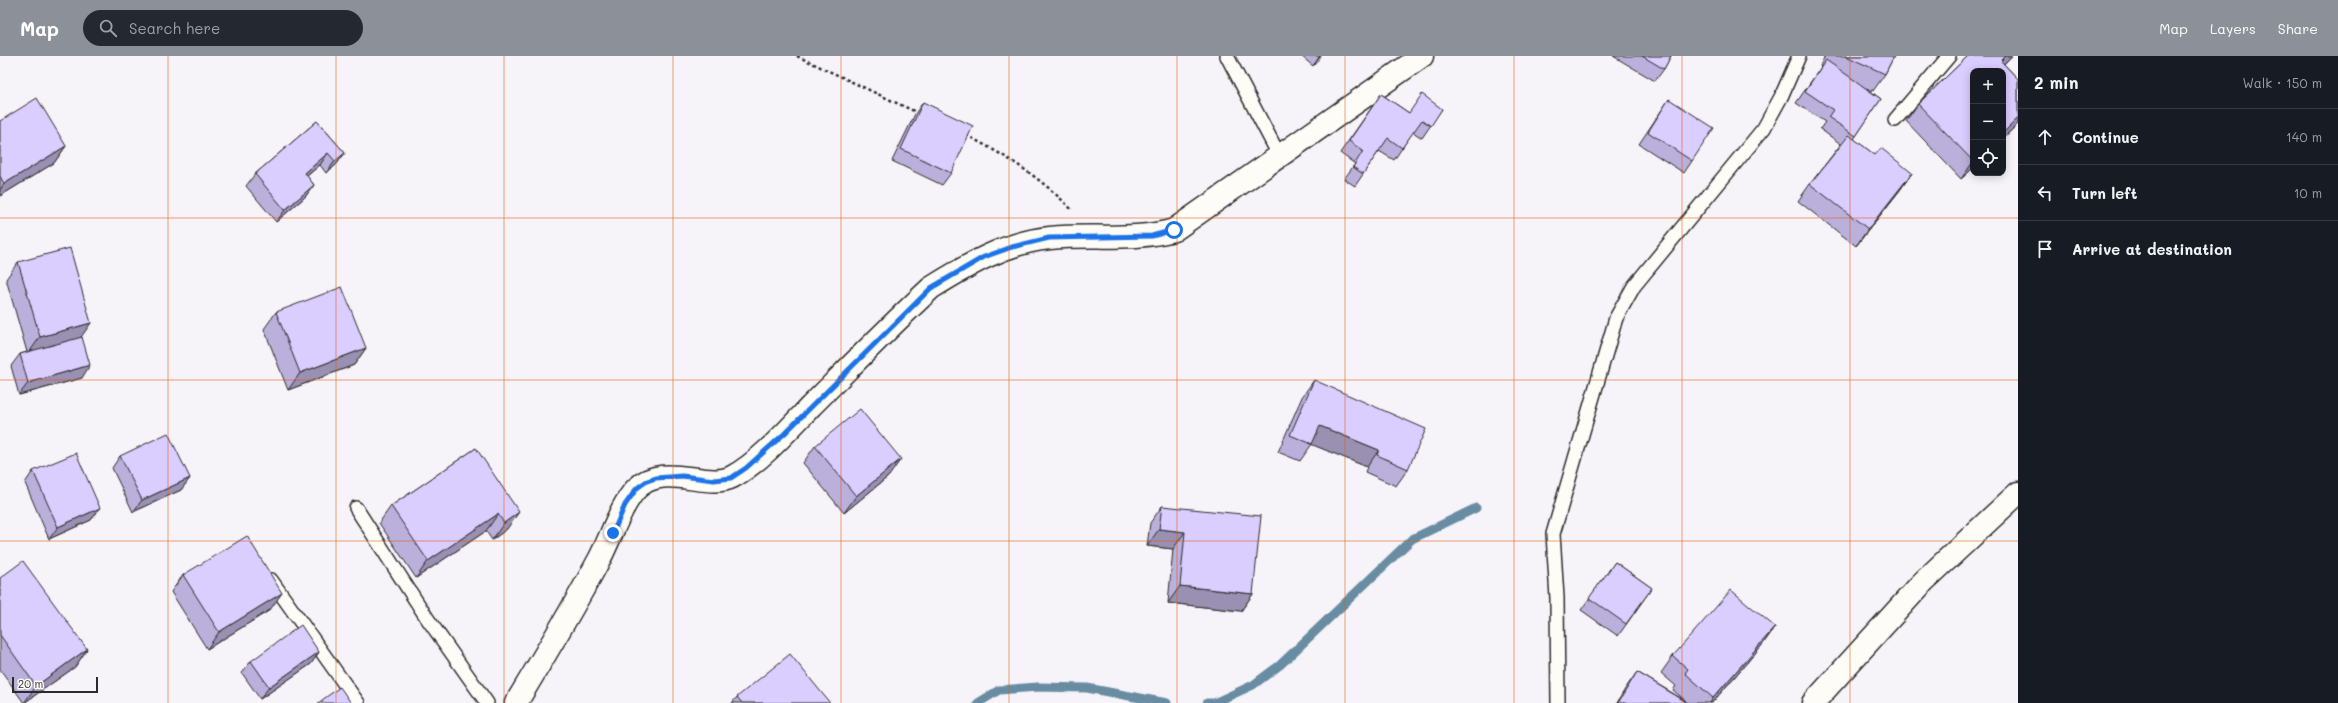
<!DOCTYPE html>
<meta charset="utf-8">
<style>
body{margin:0;font-family:Mali,sans-serif;background:#242831;color:#f1f3f6}
.controls{position:absolute;right:12px;top:12px;display:grid;overflow:hidden;border-radius:8px;box-shadow:0 2px 10px #0003}
.controls button{width:36px;height:36px;display:grid;place-items:center;padding:0;border:0;border-bottom:1px solid #363941;background:#171b24;color:#f1f3f6;font:20px sans-serif}
.scale{position:absolute;left:12px;bottom:10px;width:86px;box-sizing:border-box;padding-left:4px;border:2px solid #2b2b2b;border-top:0;font-size:11px;line-height:14px;white-space:nowrap;color:#2b2b2b;-webkit-text-stroke:3px #fdfcf7;paint-order:stroke}
.stop{position:absolute;width:12px;height:12px;margin:-9px;border:3px solid #1a73e8;border-radius:50%;background:#fff}
.stop.end{background:#1a73e8;border-color:#fff;box-shadow:0 1px 4px #0008}
.list{margin:0;padding:0;list-style:none}
h2{display:flex;justify-content:space-between;align-items:center;height:52px;margin:0;padding:0 16px;font-size:17px}
h2 small{font-size:13px;font-weight:400;color:#9ea1a6}
.list li{display:grid;grid-template-columns:26px 1fr auto;gap:12px;align-items:center;box-sizing:border-box;height:56px;padding:0 16px;border-top:1px solid #363941}
.list b{display:block;font-size:15px;white-space:nowrap}
.list em{font-size:13px;font-style:normal;color:#9ea1a6}
.icon{flex:none;width:22px;height:22px;fill:none;stroke:currentColor;stroke-width:2;stroke-linecap:round;stroke-linejoin:round}
.map{position:relative;flex:none;width:2018px;height:647px;overflow:hidden}
header{display:flex;align-items:center;gap:24px;box-sizing:border-box;height:56px;padding:0 20px;background:#8c9099;color:#fff}
header strong{font-size:19px}
nav{display:flex;gap:22px;margin-inline-start:auto;font-size:14px}
.search{width:280px;height:36px;background:#242831;display:flex;align-items:center;gap:10px;box-sizing:border-box;padding:0 14px;border-radius:22px;color:#9ea1a6;font-size:15px}
main{display:flex}
aside{flex:1;background:#171b24}
.map>svg:first-child{display:block}
</style>
<header>
<strong>Map</strong>
<div class="search"><svg class="icon" aria-label="search" viewBox="0 0 24 24"><circle cx="10" cy="10" r="6"/><path d="M15 15l6 6"/></svg>Search here</div>
<nav><a>Map</a><a>Layers</a><a>Share</a></nav>
</header>
<main>
<div class="map">
<svg width="2018" height="647" viewBox="0 0 2018 647">
<rect width="100%" height="100%" fill="#f6f3f9"/>
<filter id="ink" filterUnits="userSpaceOnUse"><feTurbulence type="fractalNoise" baseFrequency=".025" numOctaves="2"/><feDisplacementMap in="SourceGraphic" scale="8" xChannelSelector="R" yChannelSelector="G"/><feConvolveMatrix kernelMatrix="1 2 1 2 8 2 1 2 1" color-interpolation-filters="sRGB"/></filter>
<g filter="url(#ink)">
<g fill="none" stroke-linecap="round" stroke-linejoin="round">
<path stroke="#688da2" stroke-width="9" d="M978,647L999,634L1038,631L1087,632L1167,647
M1207,647H1214L1253,629L1280,609L1412,483L1476,452"/>
<defs>
<path id="service" d="M1227,0L1280,101
M1895,64L1949,0
M356,452L427,562L487,647
M271,524L358,647
M1558,647L1557,542L1553,478L1616,262L1634,230L1764,72L1781,41L1799,0"/>
<path id="minor" d="M516,647C545,599 574,551 600,502C611,481 621,449 636,433C663,405 706,434 732,421C759,407 790,372 811,350C851,310 890,270 931,232C968,209 1006,186 1050,182C1092,178 1134,185 1174,174L1422,0"/>
<path id="tertiary" d="M1813,647L1923,526L2018,437"/>
</defs>
<use href="#service" stroke="#2b2b2b" stroke-width="16"/>
<use href="#minor" stroke="#2b2b2b" stroke-width="25"/>
<use href="#tertiary" stroke="#2b2b2b" stroke-width="25"/>
<path stroke="#2b2b2b" stroke-width="2.5" stroke-dasharray="3 3" stroke-linecap="butt" d="M797,0L918,57
M966,79C1008,101 1039,120 1072,154"/>
<use href="#service" stroke="#fdfcf7" stroke-width="13"/>
<use href="#minor" stroke="#fdfcf7" stroke-width="22"/>
<use href="#tertiary" stroke="#fdfcf7" stroke-width="22"/>
</g>
<path fill="#bbb0db" stroke="#2b2b2b" d="M1301,0H1321L1313,10Z
M1613,0H1671L1664,13L1655,25Z
M1825,0H1894L1885,18L1873,35L1866,32L1881,43L1854,83L1875,99L1912,117L1900,134L1856,190L1798,145L1810,128L1841,88L1820,73L1825,66L1796,47L1821,11L1820,10Z
M1968,0H2012L2004,8L2018,23V68L2003,82L1973,15V112L1961,123L1906,65L1918,48Z
M1381,38L1409,57L1442,53L1422,82L1413,76L1394,104L1379,95L1355,130L1344,123L1355,108L1340,97Z
M1669,43L1692,105L1684,117L1639,88Z
M923,46L951,117L942,129L892,105L915,58Z
M0,65L66,90L54,107L0,140Z
M317,65L345,97L336,109L326,117L320,109L307,120L314,129L305,141L276,166L246,130L255,118Z
M18,206L82,281V322L19,339L11,310L20,298L27,296L6,223Z
M276,256L366,292L354,309L288,334L264,273Z
M1314,324L1408,413L1396,430L1365,416L1367,411L1312,388L1300,405L1278,396L1302,341Z
M815,390L889,420L844,457L803,407Z
M476,392L507,473L492,484L486,475L416,522L379,467L391,450Z
M120,400L190,422L181,434L133,456L112,412Z
M33,415L100,452L91,464L49,483L25,427Z
M1162,450L1253,538L1241,555L1168,547L1173,493L1147,490L1150,467Z
M1615,506L1652,532L1618,580L1581,554Z
M183,519L270,554L207,593L171,536Z
M0,522L87,593L75,611L24,647L0,613Z
M1775,571L1763,588L1712,647H1617L1625,633L1637,616L1686,645L1673,634L1676,630L1661,617L1673,600Z
M319,596L311,608L260,643L242,617L251,605Z
M737,641L830,647H732Z"/>
<path fill="#9990b2" stroke="#2b2b2b" d="M1320,0H1321L1313,10Z
M2006,0H2012L1996,15L2001,5Z
M2018,62V68L2003,82V77Z
M66,90L54,107L0,140V134L4,128Z
M328,97L320,109L296,129L305,117Z
M345,97L336,109L326,117L335,105Z
M1973,106V112L1961,123Z
M1912,117L1900,134L1856,190L1868,173Z
M314,129L305,141L276,166L285,154Z
M91,267L79,284L28,298L40,281Z
M366,292L354,309L288,334L300,317Z
M90,309L82,322L19,339L28,327Z
M1320,370L1379,394L1367,411L1308,387Z
M901,403L889,420L844,457L856,440Z
M190,422L181,434L133,456L142,444Z
M100,452L91,464L49,483L58,471Z
M519,456L507,473L492,484L504,467Z
M498,458L486,475L416,522L428,505Z
M1159,473L1185,476L1173,493L1147,490Z
M1180,530L1253,538L1241,555L1168,547Z
M282,537L270,554L207,593L219,576Z
M1775,571L1763,588L1712,647H1710L1713,642Z
M87,593L75,611L24,647L36,630Z
M319,596L311,608L260,643L269,631Z"/>
<path fill="#dacdff" stroke="#2b2b2b" d="M1642,0H1671L1664,13Z
M1846,0H1894L1885,18Z
M1968,0H2006L2001,5L2018,23V62L2003,77V15H1973V105L1918,48Z
M1826,4L1881,43L1856,80L1828,61L1833,54L1805,35Z
M1381,38L1409,57L1422,38L1442,53L1431,70L1422,64L1402,92L1388,82L1363,118L1353,111L1363,95L1349,85Z
M37,42L66,90L4,128L0,120V65Z
M1669,43L1714,72L1692,105L1648,76Z
M923,46L973,70L951,117L901,93Z
M317,65L345,97L335,105L328,97L305,117L314,129L285,154L255,118Z
M1849,79L1875,99L1881,92L1912,117L1868,173L1810,128Z
M70,192L91,267L40,281L18,206Z
M342,231L366,292L300,317L276,256Z
M82,281L90,309L28,327L20,298Z
M1314,324L1426,373L1408,413L1377,399L1379,394L1320,370L1312,388L1290,379Z
M860,353L901,403L856,440L815,390Z
M168,377L190,422L142,444L120,400Z
M476,392L519,456L504,467L498,458L428,505L391,450Z
M76,397L100,452L58,471L33,415Z
M1162,450L1261,460L1253,538L1180,530L1185,476L1159,473Z
M247,480L282,537L219,576L183,519Z
M23,505L87,593L36,630L0,579V522Z
M1615,506L1652,532L1626,568L1589,542Z
M1731,534L1775,571L1713,642L1685,617L1688,613L1673,600Z
M301,569L319,596L269,631L251,605Z
M790,598L830,647H742L737,641Z
M1637,616L1688,647H1618Z
M340,631L351,647H318Z"/>
</g>
<g fill="none" stroke-linecap="round" stroke-linejoin="round" filter="url(#ink)">
<path stroke="#1a73e8" stroke-width="5" d="M613,477L625,449L637,432L647,425L656,422L682,420L714,424L731,422L746,412L784,378L931,232L984,201L1012,191L1049,182L1152,180L1174,174"/>
</g>
<path fill="none" stroke="#e8590c" stroke-width="1" stroke-opacity="0.55" d="M168,0V647M336,0V647M504,0V647M673,0V647M841,0V647M1009,0V647M1177,0V647M1345,0V647M1514,0V647M1682,0V647M1850,0V647M0,162H2018M0,324H2018M0,485H2018"/>
</svg>
<div class="controls">
<button>+</button>
<button>−</button>
<button><svg class="icon" aria-label="locate" viewBox="0 0 24 24"><circle cx="12" cy="12" r="6"/><path d="M12 2v4M12 18v4M2 12h4M18 12h4"/></svg></button>
</div>
<div class="scale">20 m</div>
<div class="stop" style="left:1174px;top:174px"></div>
<div class="stop end" style="left:613px;top:477px"></div>
</div>
<aside>
<h2>2 min<small>Walk · 150 m</small></h2>
<ul class="list">
<li><svg class="icon" aria-label="ahead" viewBox="0 0 24 24"><path d="M12 20V5M6 11l6-6 6 6"/></svg><div><b>Continue</b></div><em>140 m</em></li>
<li><svg class="icon" aria-label="left" viewBox="0 0 24 24"><path d="M17 20v-9H6M10 6l-5 5 5 5"/></svg><div><b>Turn left</b></div><em>10 m</em></li>
<li><svg class="icon" aria-label="arrive" viewBox="0 0 24 24"><path d="M6 21V4h12l-3 4 3 4H6"/></svg><div><b>Arrive at destination</b></div></li>
</ul>
</aside>
</main>
